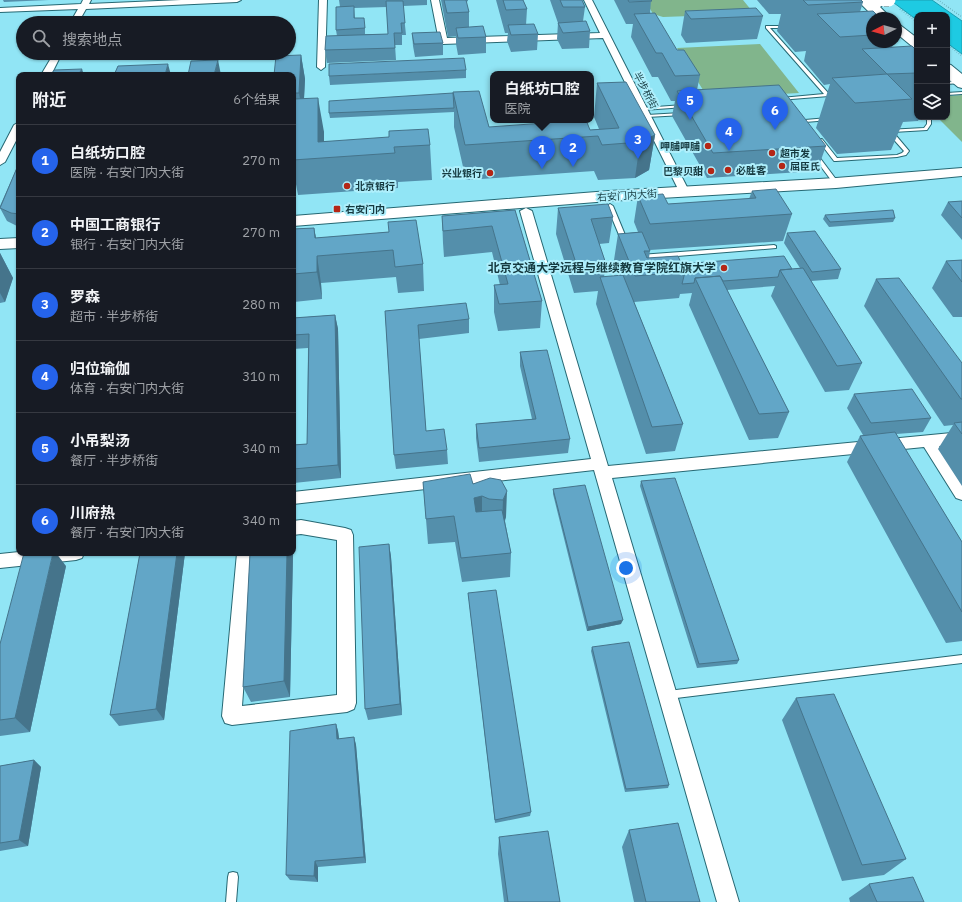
<!DOCTYPE html>
<html lang="zh">
<meta charset="utf-8">
<style>
body{margin:0;font-family:"IBM Plex Sans","Noto Sans SC",sans-serif;background:#242831;color:#f1f3f6}
.controls{position:absolute;right:12px;top:12px;display:grid;overflow:hidden;border-radius:8px;box-shadow:0 1px 3px #0004}
.controls button{width:36px;height:36px;display:grid;place-items:center;padding:0;border:0;border-bottom:1px solid #363941;background:#171b24;color:#f1f3f6;font:20px sans-serif}
.compass{position:absolute;left:866px;top:12px;width:36px;height:36px;border-radius:50%;background:#171b24;box-shadow:0 1px 3px #0004;rotate:264deg}
.you{position:absolute;left:626px;top:568px;width:14px;height:14px;margin:-10px;border:3px solid #fff;border-radius:50%;background:#1a73e8;box-shadow:0 0 0 6px #1a73e833}
.badge{display:grid;place-items:center;width:26px;height:26px;border-radius:50%;background:#2563eb;color:#fff;font-size:13px;font-weight:700}
.pin{position:absolute;translate:-50% -33px;filter:drop-shadow(0 1px 2px #0008)}
.pin::after{content:'';position:absolute;top:21px;width:14px;height:12px;background:inherit;clip-path:polygon(0 0,100% 0,50% 100%)}
.popup{position:absolute;left:490px;top:71px;width:104px;height:52px;box-sizing:border-box;display:grid;place-content:center;border-radius:8px;background:#171b24;filter:drop-shadow(0 1px 3px #0005);font-size:13px;white-space:nowrap;color:#9ea1a6}
.popup b{font-size:15px;color:#f1f3f6}
.popup::after{content:'';position:absolute;left:50%;top:100%;margin-left:-8px;border:8px solid transparent;border-top-color:#171b24}
.list{margin:0;padding:0;list-style:none}
h2{display:flex;justify-content:space-between;align-items:center;height:52px;margin:0;padding:0 16px;font-size:17px}
h2 small{font-size:13px;font-weight:400;color:#9ea1a6}
.list li{display:grid;grid-template-columns:26px 1fr auto;gap:12px;align-items:center;box-sizing:border-box;height:72px;padding:0 16px;border-top:1px solid #363941}
.list b{display:block;font-size:15px;white-space:nowrap}
.list p{margin:0;font-size:13px;white-space:nowrap;color:#9ea1a6}
.list em{font-size:13px;font-style:normal;color:#9ea1a6}
.icon{flex:none;width:22px;height:22px;fill:none;stroke:currentColor;stroke-width:2;stroke-linecap:round;stroke-linejoin:round}
.map{position:relative;flex:none;width:962px;height:902px;overflow:hidden}
.search{position:absolute;background:#171b24;box-shadow:0 1px 3px #0004;left:16px;top:16px;width:280px;height:44px;display:flex;align-items:center;gap:10px;box-sizing:border-box;padding:0 14px;border-radius:22px;color:#9ea1a6;font-size:15px}
.panel{position:absolute;background:#171b24;box-shadow:0 1px 3px #0004;left:16px;top:72px;width:280px;height:484px;border-radius:8px}
.map>svg:first-child{display:block}
</style>
<div class="map">
<svg width="962" height="902" viewBox="0 0 962 902">
<rect width="100%" height="100%" fill="#91e5f5"/>
<path fill="#81b58c" d="M645,0H743L752,11L746,14L663,17L653,14Z
M760,44L799,93L708,98L677,48Z
M962,95V142L937,117H947V96Z"/>
<path fill="#1ecae2" stroke="#1b9eb1" d="M890,0H932L962,21V54L947,43V15H917V20Z"/>
<g fill="none" stroke-linecap="round" stroke-linejoin="round">
<defs>
<path id="service" d="M766,26H787V28H770L829,94V96L779,100V98H781L824,94L766,28Z
M958,81L960,82V83L947,84V82Z
M962,92V94L947,95V93Z
M683,105H685V107L643,110L641,109L643,108Z
M681,113H683V115L647,117L645,116L647,115Z
M924,117H929L931,120V124L927,130L893,132L909,151L906,155L897,157L836,161H834L818,140L822,139L837,158L897,155L902,153L904,151L887,132V130L924,128L927,124V120Z
M828,118L830,119V120L805,122L803,121L805,120Z
M813,154H817L838,182V184H834L813,156Z
M610,204L613,206L628,242L627,243L625,244L622,242L607,206Z
M774,245L776,246V248L640,259L637,257L640,255Z
M962,655V663L668,699L665,698L664,695L665,692L668,691Z
M233,872L237,873L238,877L236,902H226L228,877L229,873Z"/>
<path id="minor" d="M83,0H91L89,4L181,0H241L237,2L86,9L78,23H70L78,9L0,12V8L81,4Z
M319,0H327L325,67L321,70L317,67Z
M431,0H439L447,38L600,33L584,0H592L689,191L688,193H680L679,191L603,38L443,44L439,41Z
M54,53H62L51,75H41Z
M19,122V135L5,162L0,165V152L14,125Z
M526,208L532,211L608,466L962,432V444L939,446L962,481V500L956,498L924,447L612,478L739,902H717L594,470L293,504V492L591,459L520,211Z
M301,520L345,528L351,530L353,535L356,703L354,709L347,712L232,725L225,723L222,716L237,553H253L242,706L337,695V540L301,534L293,535V521Z
M19,552V553H84L82,558L76,560L0,568V554Z"/>
<path id="tertiary" d="M857,0H867L886,18H875Z
M947,70L951,71L962,80V88L958,87L947,78Z"/>
<path id="secondary" d="M875,0H886L885,3L880,7L891,18H879L868,7Z
M896,24L900,25L917,38V48L913,47L896,33Z
M947,64L951,65L962,74V84L957,83L947,74Z
M962,168V176L836,188L609,201L293,226V216L609,191L836,178Z
M19,238V248L0,249V239Z"/>
<path id="trunk" d="M861,0H890L888,2C880,4 869,6 861,4L859,2Z"/>
</defs>
<use href="#service" stroke="#266873" stroke-width="2"/>
<use href="#minor" stroke="#266873" stroke-width="2"/>
<use href="#tertiary" stroke="#266873" stroke-width="2"/>
<use href="#secondary" stroke="#266873" stroke-width="2"/>
<use href="#trunk" stroke="#266873" stroke-width="2"/>
<path stroke="#5997a2" stroke-width="1.5" stroke-dasharray="0.5 2" stroke-linecap="butt" d="M938,0L962,17
M900,9L917,22
M947,44L962,56"/>
<use href="#service" fill="#fff" fill-rule="evenodd"/>
<use href="#minor" fill="#fff" fill-rule="evenodd"/>
<use href="#tertiary" fill="#fff" fill-rule="evenodd"/>
<use href="#secondary" fill="#fff" fill-rule="evenodd"/>
<use href="#trunk" fill="#fff" fill-rule="evenodd"/>
<defs>
<path id="trunk-bridge" d="M884,0H889"/>
</defs>
<use href="#trunk-bridge" stroke="#266873" stroke-width="14" stroke-linecap="butt"/>
<use href="#trunk-bridge" stroke="#fff" stroke-width="13"/>
</g>
<path fill="#548fab" fill-rule="evenodd" d="M3,0H49L4,2Z
M339,0H427V5L403,6L406,35H402V45H395L396,60L327,63L325,50L337,36L336,30L340,7ZM387,7L388,34H365V26L355,18L354,8Z
M441,0H468V1L466,2L469,12V27L486,37V53L458,55L456,44V36L448,37Z
M496,0H523L527,9L526,25L538,34L537,50L511,52L507,41L508,33H505Z
M550,0H582L585,7L583,21L590,31L589,48L562,49L557,39L558,23Z
M614,0H651L650,14L677,50L700,75L697,90L826,146L817,171L707,178L672,116L675,101H671L658,77H652L631,37L633,24H626Z
M757,0H861L863,2L860,12L872,18V42H894L892,47L917,51V117H920L918,121L903,122L891,150L837,154L816,128L830,84L824,85L804,61L806,51L795,52L777,31L781,14H769Z
M685,11L763,16L757,39L686,43L681,35Z
M412,33L443,43V55L415,57L413,46Z
M301,55L305,79L304,98L324,132V141L430,145L432,180L398,182V188L298,195L293,168V75Z
M118,66L171,75H114Z
M466,70V78L330,85L329,76Z
M597,83L655,135L649,170L635,178L598,180L594,171L466,180L454,127V112L330,118L329,113L453,93L489,127L590,130L599,129L594,117Z
M19,163V227L7,221L0,208V206Z
M752,191L792,214L783,241L650,250L649,258L681,264L792,269L800,268L784,243L787,233L841,269L838,279L811,281L862,363L849,390L825,392L771,296L775,286L727,290L789,412L778,438L749,440L689,305L692,293L680,294L679,298L634,302L683,424L675,451L646,454L596,304L598,291L574,293L556,234L558,208L613,217L609,243L599,244L606,264L604,277L620,276L614,260L618,234L638,232L634,222L638,196L668,204L749,199Z
M962,201V240L941,215L948,202Z
M515,210L542,301L540,328L498,331L494,312V285H500L492,252L444,257L443,243L442,216Z
M825,215L895,218L893,222L829,227L823,219Z
M314,228L316,238L389,232L423,264L424,291L398,293L396,277L321,283L322,299L294,302L293,297V229Z
M0,253L13,278L5,302L0,303Z
M962,260V317H953L932,288L946,261Z
M876,279L962,363V486L938,449L953,425L944,426L864,306Z
M385,311L469,319V333L419,339L426,431L447,450L448,464L396,469L394,455Z
M335,315L338,329L341,478L294,483L293,481V445L307,444L308,348L293,349V318Z
M520,352L570,439L568,453L479,462L476,438V424L532,419L520,366Z
M854,394L931,418L923,432L896,434L962,542V641L946,643L847,462L860,436L863,435L847,408Z
M501,480L506,517L505,521L511,553L510,577L462,582L455,542L428,544L423,482L473,484Z
M641,481L739,660L737,664L697,668L640,486Z
M553,489L621,624L587,631L553,494Z
M389,544L391,557L402,715L368,720L365,709Z
M140,553H185L164,720L119,726L110,715Z
M250,553H293L290,697L251,702L243,687Z
M66,566L30,732L0,736V644Z
M468,593L531,812L530,816L495,823Z
M592,647L669,785L668,788L625,792L591,651Z
M796,698L906,859L884,875L842,881L782,720Z
M336,724L338,731L339,739L354,737L356,745L366,863L318,867V882L290,880L286,875Z
M34,760L41,767L28,846L0,851V766Z
M629,830L700,902H634L622,847Z
M499,837L560,902H504L498,854Z
M869,884L924,902H850L849,898Z"/>
<path fill="#45748b" d="M301,55L305,79L303,118L299,93Z
M218,60L221,75H214Z
M168,64L171,75H165Z
M82,69L84,75H78Z
M318,98L324,132V158L318,142Z
M655,135L649,170L635,178L640,142Z
M314,228L319,254L315,238Z
M0,253L13,278L5,302L0,293Z
M317,256L321,283L322,299L317,272Z
M335,315L338,329L341,478L338,465Z
M507,491L506,517L502,526L503,500Z
M482,496V521L475,523L474,498Z
M389,544L391,557L402,715L400,704Z
M53,553H56L66,566L30,732L15,718Z
M177,553H185L164,720L156,709Z
M287,553H293L290,697L284,681Z
M623,620L621,624L587,631L588,627Z
M336,724L338,731L340,746L337,739Z
M354,737L356,745L366,863L364,857Z
M34,760L41,767L28,846L19,840Z
M315,861L318,867V882L314,876Z"/>
<path fill="#62a6c7" stroke="#45748b" d="M444,0H466L469,12L447,13Z
M503,0H523L527,9L506,10Z
M560,0H582L585,7H563Z
M628,0H651L652,1L629,2Z
M803,0H861L863,2L808,5Z
M386,1H403L405,23H401L402,33H394L395,48L325,50L326,36L388,34Z
M354,6V18H364L365,28L336,30V7Z
M756,8L763,16L691,19L685,11Z
M873,11L880,18H872V35L840,37L817,14Z
M655,13L677,50H684L700,75L675,76L662,53H656L634,14Z
M586,21L590,31L563,33L558,23Z
M534,24L538,34L511,35L508,25Z
M483,26L486,37L458,38L456,28Z
M440,32L443,43L414,44L412,33Z
M912,46L917,51V73L887,74L862,49Z
M301,55L299,93H293V75H274L276,56Z
M464,58L466,70L329,76V64Z
M218,60L214,75H188L191,61Z
M168,64L165,75H150V73L138,74L137,75H114L118,66Z
M82,69L78,75H51L54,70Z
M887,74L912,99L855,103L832,78Z
M626,82L655,135L640,142L602,145L598,136L465,145L453,92L479,91L489,127L586,120L590,130L619,128L597,83Z
M779,85L826,146L713,153L677,91Z
M453,93L454,108L329,113V101Z
M318,98V142L389,137V131L428,129L430,145L394,147L395,153L293,160V123L294,99Z
M19,163V214L11,213L0,208Z
M776,189L792,214L650,224L638,196L663,194L668,204L756,198L752,191Z
M962,201V218L948,202Z
M608,204L613,217L591,219L606,264L577,266L558,208Z
M515,210L542,301L499,304L494,285L508,284L492,226L443,231L442,216Z
M893,210L895,218L830,222L825,215Z
M416,220L423,264L395,267L393,250L317,256V272L293,274V229L314,228L315,238L389,232L388,222Z
M815,231L841,269L812,272L787,233Z
M642,232L650,251H644L647,258L678,256L685,272L635,276L618,234Z
M784,256L792,269L780,270L778,277L723,281L720,276L695,278L694,283L682,284L685,272L681,264Z
M962,260V282L946,261Z
M803,268L862,363L837,366L780,270Z
M623,275L683,424L652,427L600,277Z
M720,276L789,412L759,414L695,278Z
M899,278L962,363V399H961L876,279Z
M466,303L469,319L418,325L426,431L444,429L447,450L394,455L385,311Z
M335,315L338,465L293,469V445L307,444L309,334L293,335V318Z
M547,350L570,439L479,448L476,424L536,419L520,352Z
M912,389L931,418L871,423L854,394Z
M962,422V434L954,423Z
M895,432L962,542V612L860,436Z
M470,474L473,484L490,478L501,480L507,491L503,500L489,499L482,496L474,498L476,512L502,510L511,553L461,558L454,516L426,519L423,482Z
M675,478L739,660L699,664L641,481Z
M585,485L623,620L588,627L553,489Z
M389,544L400,704L365,709L359,547Z
M24,553H53L15,718L0,720V644Z
M140,553H177L156,709L110,715Z
M250,553H287L284,681L243,687Z
M496,590L531,812L495,820L468,593Z
M629,642L669,785L626,789L592,647Z
M834,694L906,859L862,865L796,698Z
M336,724L337,739L354,737L364,857L315,861L314,876L286,875L290,731Z
M34,760L19,840L0,843V766Z
M678,823L700,902H646L629,830Z
M548,831L560,902H508L499,837Z
M913,877L924,902H877L869,884Z"/>
<g fill="#b42616" stroke="#aeeffc" stroke-width="1.5">
<circle cx="708" cy="146" r="4"/>
<circle cx="772" cy="153" r="4"/>
<circle cx="782" cy="166" r="4"/>
<circle cx="728" cy="170" r="4"/>
<circle cx="711" cy="171" r="4"/>
<circle cx="490" cy="173" r="4"/>
<circle cx="347" cy="186" r="4"/>
<rect x="333" y="205" width="8" height="8" rx="2"/>
<circle cx="724" cy="268" r="4"/>
</g>
<g text-anchor="middle" stroke-width="4" stroke-linejoin="round" paint-order="stroke">
<g font-size="10" fill="#15393f" stroke="#aeeffc">
<text transform="translate(646 90) rotate(62)" y="4">半步桥街</text>
<text transform="translate(627 195) rotate(-4)" y="4">右安门内大街</text>
</g>
<g font-size="10" font-weight="bold" fill="#15393f" stroke="#aeeffc" text-anchor="start">
<text x="700" y="150" text-anchor="end">呷脯呷脯</text>
<text x="780" y="157">超市发</text>
<text x="790" y="170">屈臣氏</text>
<text x="736" y="174">必胜客</text>
<text x="703" y="175" text-anchor="end">巴黎贝甜</text>
<text x="482" y="177" text-anchor="end">兴业银行</text>
<text x="355" y="190">北京银行</text>
<text x="345" y="213">右安门内</text>
</g>
<g font-size="12" font-weight="bold" fill="#15393f" stroke="#aeeffc" text-anchor="end">
<text x="716" y="272">北京交通大学远程与继续教育学院红旗大学</text>
</g>
</g>
</svg>
<div class="controls">
<button>+</button>
<button>−</button>
<button><svg class="icon" aria-label="layers" viewBox="0 0 24 24"><path d="M12 4l9 5-9 5-9-5zM3 14l9 5 9-5"/></svg></button>
</div>
<svg class="compass" viewBox="-18 -18 36 36"><path d="M0-13l5 13h-10z" fill="#e53935"/><path d="M0 13l5-13h-10z" fill="#9ea1a6"/></svg>
<div class="you"></div>
<div class="pin badge" style="left:542px;top:169px">1</div>
<div class="popup"><b>白纸坊口腔</b>医院</div>
<div class="pin badge" style="left:573px;top:167px">2</div>
<div class="pin badge" style="left:638px;top:159px">3</div>
<div class="pin badge" style="left:729px;top:151px">4</div>
<div class="pin badge" style="left:690px;top:120px">5</div>
<div class="pin badge" style="left:775px;top:130px">6</div>
<div class="search"><svg class="icon" aria-label="search" viewBox="0 0 24 24"><circle cx="10" cy="10" r="6"/><path d="M15 15l6 6"/></svg>搜索地点</div>
<section class="panel">
<h2>附近<small>6个结果</small></h2>
<ul class="list">
<li><span class="badge">1</span><div><b>白纸坊口腔</b><p>医院 · 右安门内大街</p></div><em>270 m</em></li>
<li><span class="badge">2</span><div><b>中国工商银行</b><p>银行 · 右安门内大街</p></div><em>270 m</em></li>
<li><span class="badge">3</span><div><b>罗森</b><p>超市 · 半步桥街</p></div><em>280 m</em></li>
<li><span class="badge">4</span><div><b>归位瑜伽</b><p>体育 · 右安门内大街</p></div><em>310 m</em></li>
<li><span class="badge">5</span><div><b>小吊梨汤</b><p>餐厅 · 半步桥街</p></div><em>340 m</em></li>
<li><span class="badge">6</span><div><b>川府热</b><p>餐厅 · 右安门内大街</p></div><em>340 m</em></li>
</ul>
</section>
</div>
